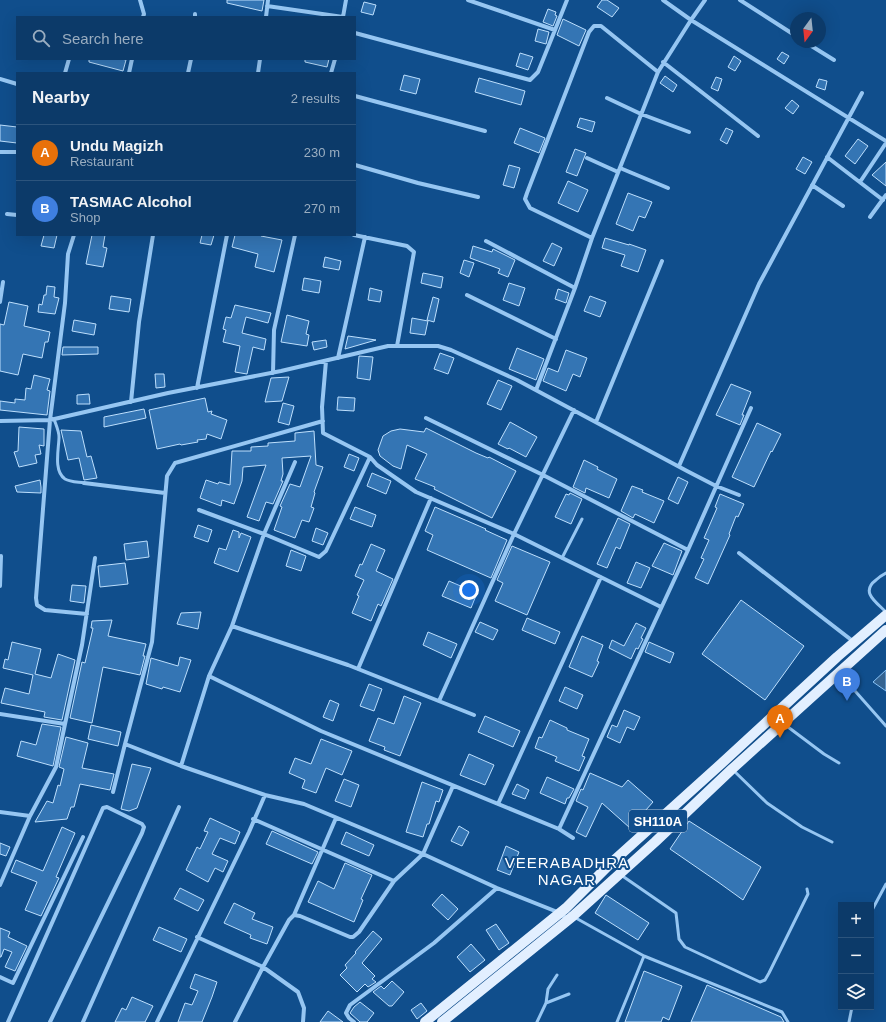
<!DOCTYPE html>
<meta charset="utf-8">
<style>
body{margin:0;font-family:Helvetica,sans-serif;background:#15416f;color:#f1f3f6}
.controls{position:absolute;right:12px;bottom:12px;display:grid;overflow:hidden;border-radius:0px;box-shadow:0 4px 16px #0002}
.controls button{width:36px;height:36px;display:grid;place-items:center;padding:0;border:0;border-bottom:1px solid #2c547d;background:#0c3a69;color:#f1f3f6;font:20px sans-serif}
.compass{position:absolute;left:790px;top:12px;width:36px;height:36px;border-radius:50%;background:#0c3a69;box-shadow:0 4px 16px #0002;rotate:195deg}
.you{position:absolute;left:469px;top:590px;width:14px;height:14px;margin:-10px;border:3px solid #fff;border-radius:50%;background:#1a73e8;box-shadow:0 0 0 6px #1a73e833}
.badge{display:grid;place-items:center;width:26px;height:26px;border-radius:50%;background:#ffc458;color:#fff;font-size:13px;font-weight:700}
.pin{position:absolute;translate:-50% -33px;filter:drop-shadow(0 1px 2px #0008)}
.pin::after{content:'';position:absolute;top:21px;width:14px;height:12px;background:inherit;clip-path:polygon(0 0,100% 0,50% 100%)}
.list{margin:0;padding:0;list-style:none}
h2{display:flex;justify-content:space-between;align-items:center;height:52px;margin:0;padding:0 16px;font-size:17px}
h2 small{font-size:13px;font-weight:400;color:#9aadc0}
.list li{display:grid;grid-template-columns:26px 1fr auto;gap:12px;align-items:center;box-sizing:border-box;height:56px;padding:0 16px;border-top:1px solid #2c547d}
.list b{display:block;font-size:15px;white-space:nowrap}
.list p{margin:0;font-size:13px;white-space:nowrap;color:#9aadc0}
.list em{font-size:13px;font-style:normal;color:#9aadc0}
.icon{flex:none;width:22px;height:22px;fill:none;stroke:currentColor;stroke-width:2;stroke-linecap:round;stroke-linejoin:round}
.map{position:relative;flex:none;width:886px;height:1022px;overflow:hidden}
.search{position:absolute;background:#0c3a69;box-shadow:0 4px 16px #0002;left:16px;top:16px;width:340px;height:44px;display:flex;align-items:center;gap:10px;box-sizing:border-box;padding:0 14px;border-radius:0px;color:#9aadc0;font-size:15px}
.panel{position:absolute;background:#0c3a69;box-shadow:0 4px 16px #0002;left:16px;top:72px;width:340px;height:164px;border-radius:0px}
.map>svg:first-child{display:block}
</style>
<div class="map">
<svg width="886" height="1022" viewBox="0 0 886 1022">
<rect width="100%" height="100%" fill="#104e8c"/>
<path fill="#346391" stroke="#88c2f6" d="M886,670V691L873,682Z"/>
<path fill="#3475b4" stroke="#bddffd" d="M227,0H264L262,11L227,3Z
M602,0H607L619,8L612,17L597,7Z
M364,2L376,5L373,15L361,12Z
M548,9L556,12L555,15L557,16L553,26L543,22Z
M563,19L586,30L579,46L557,35Z
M538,29L549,32L546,44L535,41Z
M782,52L789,56L784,64L777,59Z
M520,53L533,57L528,70L516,66Z
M734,56L741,61L735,71L728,67Z
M89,59H121L126,60L123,71L89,62Z
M305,59H329L327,67L305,62Z
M404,75L420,79L416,94L400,90Z
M665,76L677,85L673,92L660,83Z
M716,77L722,79L718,91L711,88Z
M479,78L525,91L521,105L475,92Z
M819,79L827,81L825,90L816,87Z
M792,100L799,106L793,114L785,108Z
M580,118L595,122L592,132L577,127Z
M0,125L17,127V143L0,141Z
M520,128L545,138L539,153L514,143Z
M726,128L733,131L727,144L720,140Z
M858,139L868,146L855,164L845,156Z
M575,149L586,153L577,176L566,172Z
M803,157L812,162L805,174L796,169Z
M886,162V186L872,175Z
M509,165L520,168L514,188L503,185Z
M568,181L588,190L578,212L558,203Z
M628,193L652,202L645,218L639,216L633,231L616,224Z
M44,235H57L54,248L41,246Z
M92,235H105L103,247L107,248L103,267L86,264Z
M202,235H214L211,245L200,243Z
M235,235H261V236L282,240L274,272L255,267L258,254L232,247Z
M605,238L629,245V244L646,250L638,272L621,266L625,255L602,248Z
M552,243L562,248L554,266L543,261Z
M473,246L492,252L493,249L515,260L508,277L498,273L500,269L470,258Z
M325,257L341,261L339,270L323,267Z
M464,260L474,263L469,277L460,273Z
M423,273L443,277L441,288L421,283Z
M304,278L321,281L319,293L302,290Z
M509,283L525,288L519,306L503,300Z
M47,286L55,287L54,297L59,298L55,314L38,312L39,304L42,305L44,295H46Z
M370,288L382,291L380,302L368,300Z
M558,289L569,293L566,303L555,299Z
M111,296L131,299L129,312L109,309Z
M590,296L606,302L600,317L584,311Z
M433,297L439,299L434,322L427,320Z
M9,302L28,306L24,326L50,332L48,342H45L42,358L23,354L18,375L0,371V324L4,325Z
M235,305L271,313L268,323L246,317L242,333L266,339L264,350L253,347L247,374L235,372L240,346L223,342L226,330L223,329L226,317L231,318Z
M287,315L309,321L306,334L309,335L307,346L281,342Z
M412,318L428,321L425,335L410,333Z
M74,320L96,324L94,335L72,331Z
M348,336L376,340L345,349Z
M326,340L327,347L314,350L312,342Z
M63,347H98V354L62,355Z
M517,348L544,359L536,380L509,369Z
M566,350L587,358L580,377L573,374L566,391L543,381L548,368L558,372Z
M440,353L454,358L448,374L434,369Z
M359,356L373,357L370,380L357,378Z
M155,374H164L165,387L156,388Z
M34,375L50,379L47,390L50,391L47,415L0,410V401L15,403V399L25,400L26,388L31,389Z
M289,377L282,401L265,402L271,378Z
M498,380L512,386L501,410L487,404Z
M731,384L751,392L742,415H744L740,425L716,415Z
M89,394L90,404H77V395Z
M338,397L355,398L354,411L337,410Z
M205,398L208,412L212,411L211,414L227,420L221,439L207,434L206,439L197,440L198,442L181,445L180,444L157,449L149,410Z
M283,403L294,406L289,425L278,422Z
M144,409L146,418L104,427V417Z
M510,422L537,437L526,457L509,448L508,449L498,444Z
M757,423L781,434L772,452L771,451L754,487L732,477Z
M19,427L44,429V446L39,445L41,454L35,455L37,463L19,467L14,452L18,451Z
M426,428L476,453L488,458L489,457L516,471L492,518L434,489L435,487L415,479L427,454L407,445L401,469L393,466L380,456L378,450L383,436L391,431L400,429L424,432Z
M61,430L81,431L87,457L91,456L97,478L84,480L79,458L68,460Z
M314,431L316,465L323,467L314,492L315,493L311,507L314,508L309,522L302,520L295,538L274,530L282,507L280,506L290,484L300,487L311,456L282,458L283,474L281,481H283L273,504L266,502L259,521L247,517L266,465L243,467L242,481L234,504L222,500L221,506L200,498L206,480L218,484L219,482L230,485L232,451H251V447L268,446V443L295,441V433Z
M349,454L359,458L354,471L344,467Z
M584,460L598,467L597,469L617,479L609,498L586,488L585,493L573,487Z
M372,473L391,481L386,494L367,486Z
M678,477L688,482L678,504L668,499Z
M40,480L41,487V493L17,492L15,486Z
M632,486L643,490L642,492L664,501L654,523L635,514L633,518L621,511Z
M570,493L582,499L571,524L555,517L566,494L569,495Z
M720,494L744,504L738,517L736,516L729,534L730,535L708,584L695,578L704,559L701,558L709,540L704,538L717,508L715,507Z
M355,507L376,515L372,527L350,519Z
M435,507L486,529L485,530L507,540L491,578L427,550L433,535L425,531Z
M618,518L630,524L620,549L616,547L607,568L597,564Z
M198,525L212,530L208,542L194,537Z
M316,528L328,533L323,545L312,541Z
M233,530L239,532V538L241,533L251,537L238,572L214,563L219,548L226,550Z
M147,541L149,557L126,560L124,544Z
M664,543L682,551L673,575L652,566Z
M371,544L385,550L376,571L393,579L381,606L378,604L371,621L352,613L359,596L357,595L364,580L355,576L360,564L362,565Z
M512,546L550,562L527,615L495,601L503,583L497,580Z
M291,550L306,556L301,571L286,566Z
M636,562L650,568L641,588L627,583Z
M125,563L128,584L100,587L98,566Z
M449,581L477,593L471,608L442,596Z
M72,585L86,586L84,603L70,601Z
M741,600L804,646L765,700L702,654Z
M201,612L198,629L177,624L181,613Z
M527,618L560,632L555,644L522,630Z
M112,620L108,636L146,644L143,656H145L140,675L103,667L92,723L70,718L82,662L85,663L93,628H91L92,621Z
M480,622L498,630L493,640L475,632Z
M636,623L646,628L641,638L643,639L638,649L636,648L631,659L609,648L612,640L624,646Z
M428,632L457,644L451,658L423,645Z
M582,636L603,645L597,661L599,662L592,677L569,667Z
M12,642L41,649L35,674L51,678L58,654L75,660L62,720L44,717L45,712L1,703L5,688L29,694L33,675L3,668L5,659L8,660Z
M649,642L674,653L670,663L645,652Z
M180,657L191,660L180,692L163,687L162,689L146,684L151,658L178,666Z
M369,684L382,689L374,711L360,706Z
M565,687L583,695L577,709L559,701Z
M404,696L421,703L400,756L384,750L385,747L369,741L378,718L394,724Z
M330,700L339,704L333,721L323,717Z
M624,710L640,717L634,730L627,727L620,743L607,737L612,725L617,727Z
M485,716L520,731L513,747L478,732Z
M550,720L567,728V730L589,739L582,756L585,757L579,771L555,761L557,757L535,748L539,737L542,738Z
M42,724L61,727L53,766L17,756L21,741L36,745Z
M91,725L121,732L118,746L88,739Z
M66,737L88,743L82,768L114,774L110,790L80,784L74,807H71L67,819L35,822L47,801L53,803L58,785L60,786L64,769L59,767Z
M321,739L352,751L342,775L326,768L316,793L302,788L305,780L289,773L295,758L311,764Z
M469,754L494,765L485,785L460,775Z
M132,764L151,768L137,808L129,811L121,809Z
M590,773L622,787L628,780L653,802L630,828L602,803L586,837L576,832L588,807L576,801L581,789L583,790Z
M547,777L574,789L569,798H567L565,804L540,793Z
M344,779L359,785L351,807L335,801Z
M422,782L443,790L439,802L436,801L429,824H427L423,837L406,832Z
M517,784L529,790L525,799L512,794Z
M210,818L240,832L235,844L220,838L212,854L228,861L223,872L215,868L208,882L186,870L197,847L200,849L208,832L204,831Z
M689,821L761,867L743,900L718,882L670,849Z
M459,826L469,832L462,846L451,841Z
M62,827L75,833L56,877L59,878L41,916L25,910L37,882L11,872L16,860L43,871Z
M272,831L318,852L312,864L266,844Z
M346,832L374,845L369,856L341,844Z
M0,843L10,847L6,856L0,854Z
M506,846L519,852L510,875L497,870Z
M345,863L372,875L361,899L363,900L354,922L308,902L318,881L334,889Z
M180,888L204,900L198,911L174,899Z
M442,894L458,909L448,920L432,905Z
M606,895L649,923L638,940L595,913Z
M234,903L255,913L252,919L273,927L267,944L250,938L251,935L224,923Z
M496,924L509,943L499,950L486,930Z
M159,927L187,939L181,952L153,940Z
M0,928L10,932L8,937L27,946L15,971L5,967L12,952L4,949L1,957H0Z
M373,931L382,939L362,963L375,976L372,979L376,982L368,987L365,984L357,992L340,975L347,968L345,965L356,953L355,952Z
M471,944L485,960L470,972L457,957Z
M644,971L682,986L669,1020L663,1017L661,1022H625Z
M195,974L217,982L212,997L202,1022H178L185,1003L192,1005L198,991L190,988Z
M392,981L404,992L392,1006H389L373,992L381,986L384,989Z
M707,985L781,1017L784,1022H691Z
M132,997L153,1006L145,1022H115L122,1008L126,1010Z
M360,1002L374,1013L367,1022H360L350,1013L354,1007Z
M421,1003L427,1011L417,1019L411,1010Z
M328,1011L343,1022H320Z"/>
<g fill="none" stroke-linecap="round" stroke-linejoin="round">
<path stroke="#96c6f2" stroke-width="3" d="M54,419C56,425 59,431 59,437C59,448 53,471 65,479C70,482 78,482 84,483
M562,558L582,519
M886,573C882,575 879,577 876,580C860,592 876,602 886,612
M840,674L886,726
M784,724L824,754L839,763
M733,770L767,803L802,827L832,842
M621,875L676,913L679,939L685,947L760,982L765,980L769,973L808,894L807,889
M871,912L886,884
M574,917L644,956L782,1012L788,1022
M546,1003L548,989L557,975
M537,1022L546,1003L569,994
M617,1022L644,956
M849,1022L852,1007"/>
<path stroke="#96c6f2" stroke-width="4" d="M140,0L144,14L143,17
M468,0L555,30L567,0
M663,0L691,20L705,0
M740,0L796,36
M267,6L343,17
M195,17V14
M266,17L268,0
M343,17L346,0
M355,33L530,80L538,72L555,30
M805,42L834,60
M663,62L758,136
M658,72L601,26H594L589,32L527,193L525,199L530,208L592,238L658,72L691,20L886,141
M65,73L69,59
M129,73L132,59
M188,73L191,59
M258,73L260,59
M331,73L335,59
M0,79L17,84
M355,96L485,131
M607,98L641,114L689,132
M0,152H17
M827,157L883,200
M587,158L618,172
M355,165L418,183L478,197
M620,168L668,188
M860,182L886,143
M812,185L843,206
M7,214L17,215
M870,217L886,195
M74,235L68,254L65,303L50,420L36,598L37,605L45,610L87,614
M354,235L407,246L414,252L397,346
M486,241L575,288
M467,295L556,339
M0,302L3,282
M338,358L365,237
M326,361L322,407L323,433L370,457L377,465L416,492L514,534L661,607
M273,373L274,330L295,235
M197,388L227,235
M536,390L575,288L592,238
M131,402L139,322L153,235
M426,418L543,475L688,550
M0,421L50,420L168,393L281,371L388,346H438L451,350L517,380L687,471L716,486L739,495
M596,422L662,261
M370,457L326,551L319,557L264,534L232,626L209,676L181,766L265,795L304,804L423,854L497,888L560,913L568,920
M679,466L759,284L862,93
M84,483L165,493
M199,510L264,534L295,462
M739,553L854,642
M0,586L1,556
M232,626L348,665L474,715
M358,669L431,498
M209,676L321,731L559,829L573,838
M439,701L514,534L574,410
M0,714L65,724L82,645L95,558
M181,766L125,744L152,642L167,476L175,463L323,421
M113,792L125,744
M498,804L601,577
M0,812L30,816L56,767L65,724
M253,819L394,881
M559,829L688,550L751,408
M0,885L30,816
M294,915L336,818
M197,937L263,967L298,992L304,1008L303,1022
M0,977L13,983L83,837
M8,1022L103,808L107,807L142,824L144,827L142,833L50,1022
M83,1022L179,807
M157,1022L249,832L265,795
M235,1022L263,967L289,920L294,915L300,916L350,937H353L359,932L394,881L423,854L453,786
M354,1022L349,1018L346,1013L350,1005L434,943L497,888"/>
<path stroke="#e2efff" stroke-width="10" d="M425,1022L566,908L610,864L722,763L837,657L886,615
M442,1022L573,916L655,842L732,769L886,630"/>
</g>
<g text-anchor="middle" stroke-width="4" stroke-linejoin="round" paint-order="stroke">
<rect fill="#104e8c" stroke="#b7cadc" stroke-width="1" x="629" y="810" width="58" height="22" rx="3"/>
<g font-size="13" font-weight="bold" fill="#fff">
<text x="658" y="826">SH110A</text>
</g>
<g font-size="15" letter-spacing="1" fill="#fff" stroke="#104e8c">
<text x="567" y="868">VEERABADHRA<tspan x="567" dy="17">NAGAR</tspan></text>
</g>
</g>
</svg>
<div class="controls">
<button>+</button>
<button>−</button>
<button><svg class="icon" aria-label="layers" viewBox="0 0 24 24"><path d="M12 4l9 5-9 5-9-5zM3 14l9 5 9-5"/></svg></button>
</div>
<svg class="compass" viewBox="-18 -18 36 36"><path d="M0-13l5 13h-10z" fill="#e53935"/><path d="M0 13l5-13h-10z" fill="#9aadc0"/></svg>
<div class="you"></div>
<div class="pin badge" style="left:780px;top:738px;background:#e8710a">A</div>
<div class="pin badge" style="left:847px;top:701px;background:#3f7fe0">B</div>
<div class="search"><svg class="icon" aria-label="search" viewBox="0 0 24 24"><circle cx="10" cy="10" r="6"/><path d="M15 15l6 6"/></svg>Search here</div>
<section class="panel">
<h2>Nearby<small>2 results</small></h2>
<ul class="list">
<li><span class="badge" style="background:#e8710a">A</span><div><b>Undu Magizh</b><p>Restaurant</p></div><em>230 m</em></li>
<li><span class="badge" style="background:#3f7fe0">B</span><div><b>TASMAC Alcohol</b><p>Shop</p></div><em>270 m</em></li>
</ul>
</section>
</div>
